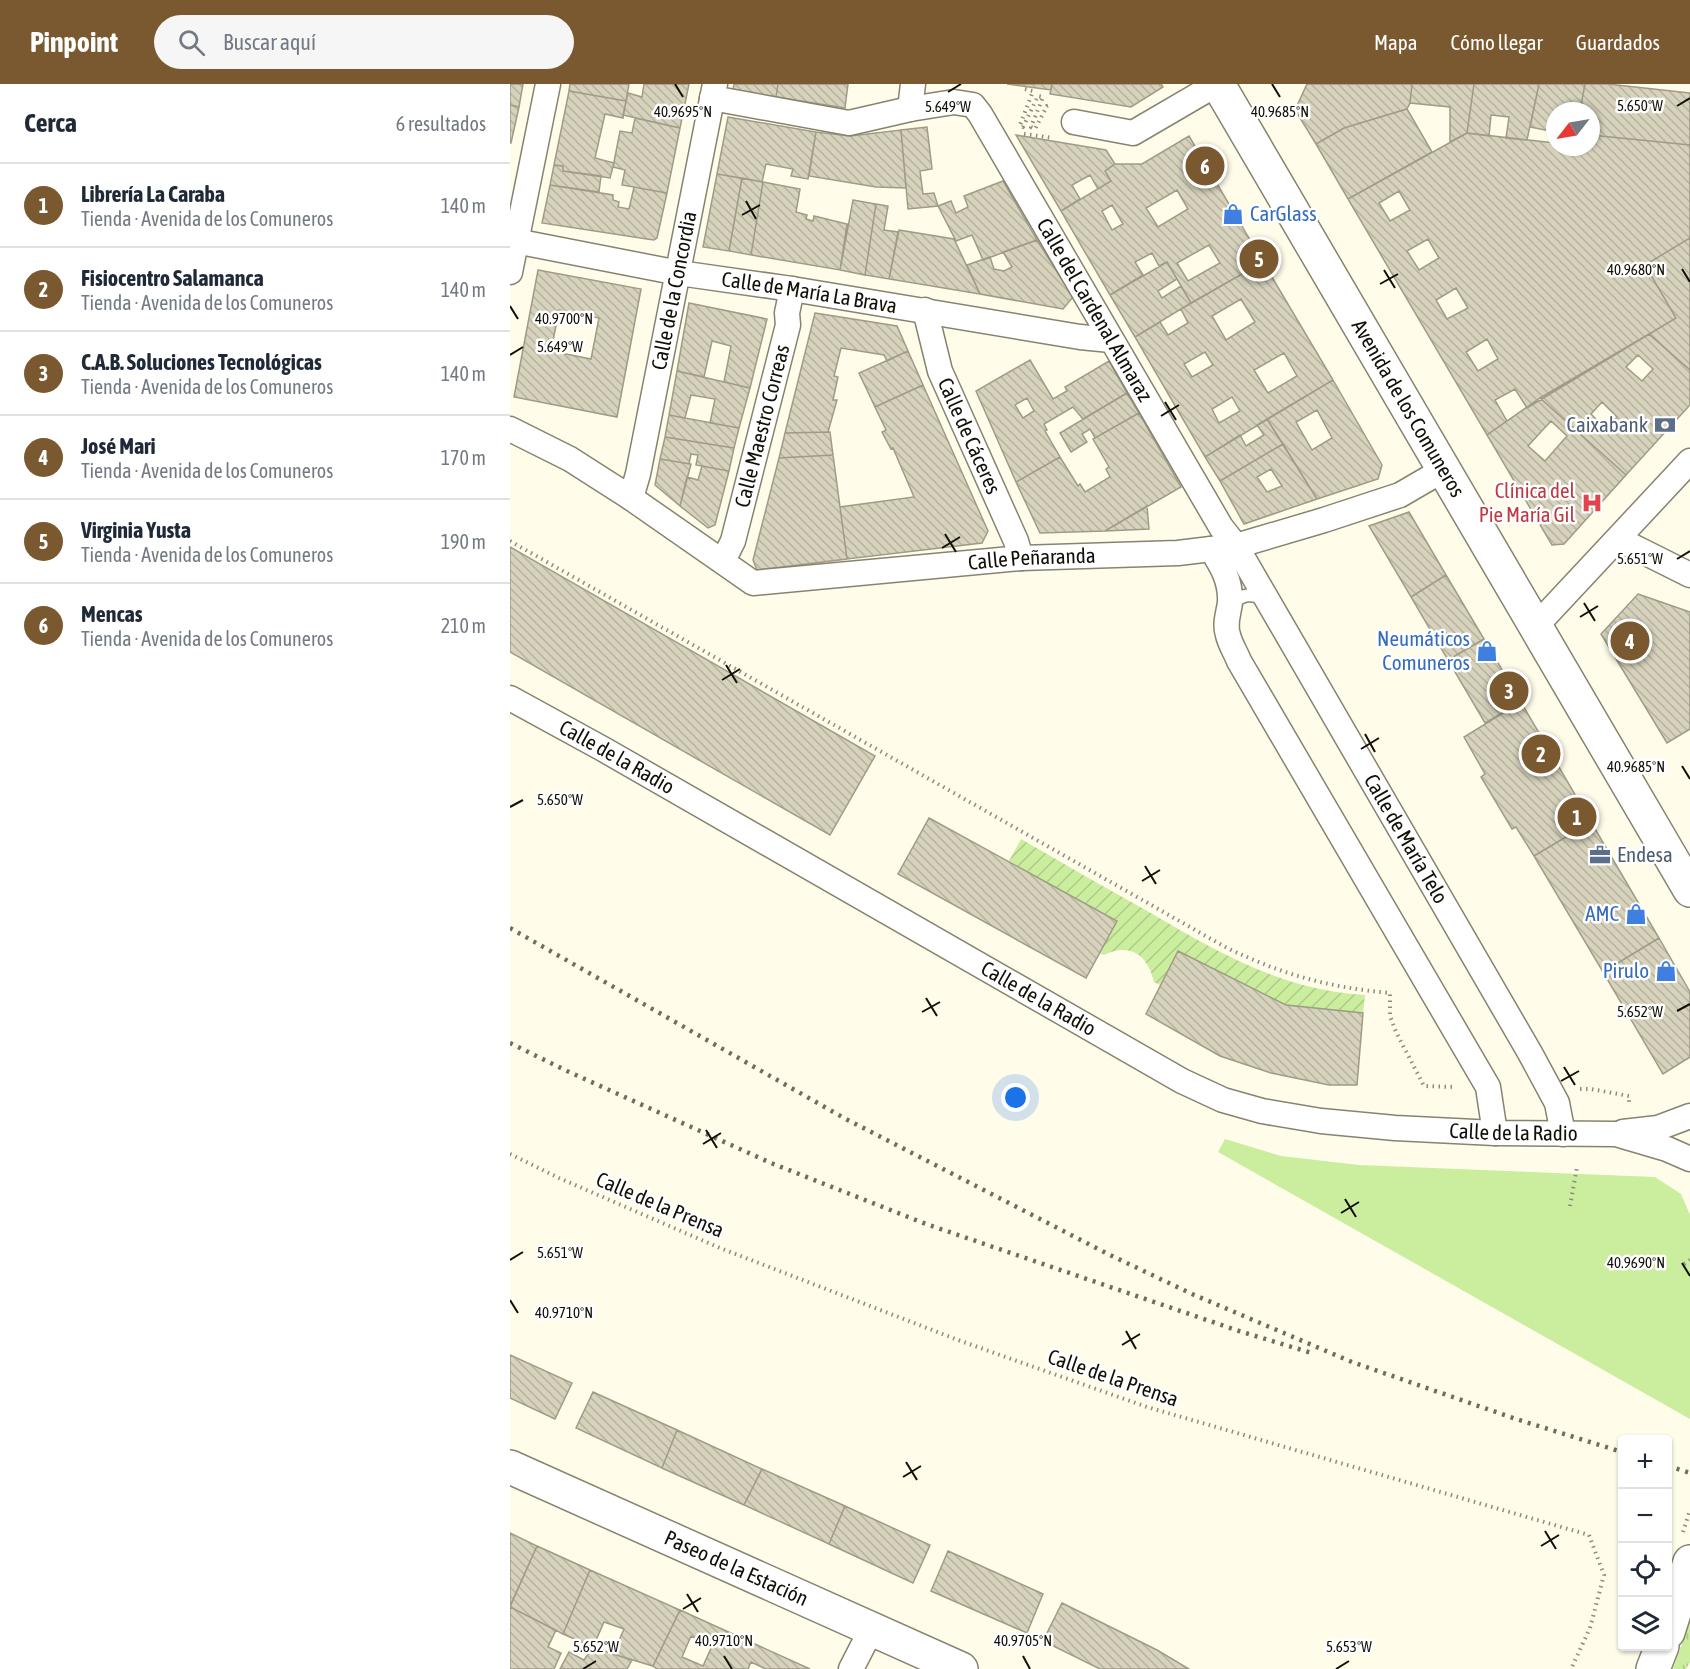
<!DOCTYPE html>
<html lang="es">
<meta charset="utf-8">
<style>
body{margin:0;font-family:"Asap Condensed",sans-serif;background:#f6f6f7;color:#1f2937}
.controls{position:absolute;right:18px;bottom:18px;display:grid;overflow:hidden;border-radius:6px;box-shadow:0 2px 4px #0004}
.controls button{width:54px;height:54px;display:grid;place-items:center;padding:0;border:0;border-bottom:2px solid #e0e1e3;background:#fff;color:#1f2937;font:30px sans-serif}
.compass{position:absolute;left:1036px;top:18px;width:54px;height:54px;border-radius:50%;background:#fff;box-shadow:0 2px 4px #0004;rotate:239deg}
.you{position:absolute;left:506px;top:1014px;width:21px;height:21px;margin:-15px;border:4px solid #fff;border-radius:50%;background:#1a73e8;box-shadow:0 0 0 9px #1a73e833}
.badge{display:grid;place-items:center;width:39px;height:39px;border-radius:50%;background:#7a5830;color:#fff;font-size:20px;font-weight:700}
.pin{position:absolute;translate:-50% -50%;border:3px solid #fff;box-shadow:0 2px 6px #0006}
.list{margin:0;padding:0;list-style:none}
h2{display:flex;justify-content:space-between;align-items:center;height:78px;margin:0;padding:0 24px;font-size:26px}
h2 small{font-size:20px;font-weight:400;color:#747a83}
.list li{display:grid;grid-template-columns:39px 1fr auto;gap:18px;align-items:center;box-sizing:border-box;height:84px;padding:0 24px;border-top:2px solid #e0e1e3}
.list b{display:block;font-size:22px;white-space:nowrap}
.list p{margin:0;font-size:20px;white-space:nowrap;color:#747a83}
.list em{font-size:20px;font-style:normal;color:#747a83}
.icon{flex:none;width:33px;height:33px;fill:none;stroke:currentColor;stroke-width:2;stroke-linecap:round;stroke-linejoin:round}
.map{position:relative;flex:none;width:1180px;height:1585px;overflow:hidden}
header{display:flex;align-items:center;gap:36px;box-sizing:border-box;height:84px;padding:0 30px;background:#7a5830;color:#fff}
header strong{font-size:28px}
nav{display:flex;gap:33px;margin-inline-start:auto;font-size:21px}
.search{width:420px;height:54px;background:#f6f6f7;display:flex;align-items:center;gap:15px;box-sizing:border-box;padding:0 21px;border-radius:33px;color:#747a83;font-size:22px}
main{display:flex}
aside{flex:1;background:#fff}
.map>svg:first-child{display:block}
</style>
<header>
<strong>Pinpoint</strong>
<div class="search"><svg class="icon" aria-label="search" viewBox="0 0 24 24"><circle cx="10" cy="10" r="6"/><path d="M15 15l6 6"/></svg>Buscar aquí</div>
<nav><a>Mapa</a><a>Cómo llegar</a><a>Guardados</a></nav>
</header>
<main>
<aside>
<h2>Cerca<small>6 resultados</small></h2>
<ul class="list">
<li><span class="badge">1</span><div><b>Librería La Caraba</b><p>Tienda · Avenida de los Comuneros</p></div><em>140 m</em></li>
<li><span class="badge">2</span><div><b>Fisiocentro Salamanca</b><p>Tienda · Avenida de los Comuneros</p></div><em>140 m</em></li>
<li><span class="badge">3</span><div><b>C.A.B. Soluciones Tecnológicas</b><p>Tienda · Avenida de los Comuneros</p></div><em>140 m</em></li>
<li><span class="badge">4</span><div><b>José Mari</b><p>Tienda · Avenida de los Comuneros</p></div><em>170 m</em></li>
<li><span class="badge">5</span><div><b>Virginia Yusta</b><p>Tienda · Avenida de los Comuneros</p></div><em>190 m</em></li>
<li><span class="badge">6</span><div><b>Mencas</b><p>Tienda · Avenida de los Comuneros</p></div><em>210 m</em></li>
</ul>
</aside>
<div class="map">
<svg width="1180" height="1585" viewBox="0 0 1180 1585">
<defs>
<pattern id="grass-tufts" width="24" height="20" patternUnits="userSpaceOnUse" patternTransform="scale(1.5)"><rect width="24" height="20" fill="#cbed9e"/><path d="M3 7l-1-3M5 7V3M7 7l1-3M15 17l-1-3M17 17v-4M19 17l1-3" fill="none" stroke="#adca87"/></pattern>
<pattern id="garden-furrows" width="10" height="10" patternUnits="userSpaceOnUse" patternTransform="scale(1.5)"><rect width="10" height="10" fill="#cbed9e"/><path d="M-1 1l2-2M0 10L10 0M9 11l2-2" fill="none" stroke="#adca87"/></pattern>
<pattern id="building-back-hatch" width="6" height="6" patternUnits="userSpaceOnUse" patternTransform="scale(1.5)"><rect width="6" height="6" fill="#d6d2bc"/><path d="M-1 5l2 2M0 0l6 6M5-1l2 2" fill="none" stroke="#b7b3a0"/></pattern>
</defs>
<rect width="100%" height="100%" fill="#fffcea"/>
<path fill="url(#grass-tufts)" d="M1180,1537V1578L1176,1585H1163Z"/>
<path fill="#cbed9e" d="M715,1055L771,1072L849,1081L1145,1093L1171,1110L1180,1131V1335L708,1068Z"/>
<path fill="url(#garden-furrows)" d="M511,755C554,780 596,804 639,828C709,869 772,906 855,911L853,929L776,921L668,867L650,901L644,898C638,871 620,858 594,871L589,869L606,837L499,777Z"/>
<path fill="url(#building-back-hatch)" stroke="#9f9b86" stroke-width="1.5" fill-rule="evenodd" d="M0,0H13L9,23L0,21Z
M60,0H119L116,17L59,7Z
M134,0H179L170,44L113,31L118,9L132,13Z
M224,0H268L266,13L223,6Z
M268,0H338L335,24L266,13Z
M497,0H542L541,6Z
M542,0H651L653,3L621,23L540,10Z
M797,0H902L900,19L897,25L834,44L806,60L785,26Z
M902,0H964L957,49L940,58V23L900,19Z
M964,0H1029L1017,56L996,54L999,33L981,31L979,52L957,49Z
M1029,0H1075L1070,27H1045V48L1020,43Z
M1075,0H1098L1180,9V61L1081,51V27H1070Z
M59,7L116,17L113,34L95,30L85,74L104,79L100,94L53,87V82L44,81Z
M0,21L9,23L1,59H0Z
M897,25L922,68L838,115L806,60L834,44Z
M218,33L306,48L298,95L281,92L283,85L256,80L252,98L207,90Z
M125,34L170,44L157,109L112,101L115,86L103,83L110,47L122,49Z
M417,43L422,85L410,87L413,110L424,109L428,122L398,125L391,46Z
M391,46L396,104L366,103L299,92L306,48L340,52Z
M957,49L1045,59V63H1081V51L1180,61V154L1135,181L1166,234L1017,324L1005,305L985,316L997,337L977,351L838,115ZM889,107L900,126L880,137L869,119ZM918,155L929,174L909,186L897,167ZM946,204L958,224L937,235L926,216ZM977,255L988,275L968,287L956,268Z
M506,51L596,66L605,80L595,87L601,97L588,105L580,91L562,101L570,115L551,127Z
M679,52L753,178L681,219L657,178L649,182L642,169L625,178L633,191L600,211L551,127L601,97L595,87L605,80H632ZM667,106L678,125L648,143L636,124ZM602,121L613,140L602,146L592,127ZM699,161L710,179L678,197L667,179Z
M44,81L53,82V87L91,92L89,108L40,101Z
M207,90L232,94L219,167L193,163Z
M232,94L253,98L241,171L219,167Z
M493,97L527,156L473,176L462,151L446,157L428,122L441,117L446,129L458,123L454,112Z
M253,98L290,105L286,128L297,131L296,135L303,137L304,132L337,140L330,186L241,171Z
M40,101L103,111V116L109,118L108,123L119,125L124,103L157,109L147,154L144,156L137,155L32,139Z
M343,116L366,120L355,191L330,186Z
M366,120L378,122L374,146L388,148L379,195L355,191Z
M389,146L444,155L470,210L379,195Z
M1180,154V286L1139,250L1166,234L1135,181Z
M527,156L563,213L553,225L470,210L457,181L480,173L484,185L494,187L502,183L493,168Z
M657,178L667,195L648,207L652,214L671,202L681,219L625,253L600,211Z
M753,178L823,296L695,373L625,253L650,238L658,251L678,239L671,225ZM731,215L745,238L716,256L702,232ZM695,268L703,281L682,293L674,280ZM774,269L787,292L758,309L744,286ZM722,313L730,327L709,339L702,325Z
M28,186L131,205L107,333L4,313ZM49,226L89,234L81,275L41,267Z
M179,219L257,235L240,304L214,298L221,262L202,257L194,293L167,287Z
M305,229L387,242L398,267L377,277L374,271L331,264L324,292L328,293L323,316H327L318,348L275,349Z
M1139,250L1180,286V321L1116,391L1030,314ZM1128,271L1143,285L1132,297L1116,283ZM1092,318L1107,333L1096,345L1081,330Z
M398,267L413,301L365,323L349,289Z
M520,276L543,315L557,307L555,303L599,277L617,309L573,335L563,323L534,340L537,346L535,347L550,373L506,398L466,307ZM517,314L524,327L513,334L505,321Z
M167,287L240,304L229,344L200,339L205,315L181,311L175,334L159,331Z
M823,296L872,381L868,395L807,415L757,335ZM807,326L822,354L802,366L786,338Z
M413,301L478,447L472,459L337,475L330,423L404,413L383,364L381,365L372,348L376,346L365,323Z
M617,309L629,329L585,354L580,345L572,350L577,358L561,368L550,349Z
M1030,314L1116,391L1054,460L1042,461L977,351ZM1041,337L1057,352L1035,377L1018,362Z
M629,329L671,403L595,447L530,449L506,398L550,373L568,402L570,400L575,408L600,393L596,385L599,383L583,355Z
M159,331L229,344L224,364L155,353Z
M757,335L773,360L710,397L695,373L730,351L736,362L754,351L747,341Z
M320,348L323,371L269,374L275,349Z
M155,353L224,364L219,387L186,381L188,371L181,370L179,380L150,375Z
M773,360L807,415L734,440L710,397ZM761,385L772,402L757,408L747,393Z
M323,371L337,475L247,486L243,476L269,374Z
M150,375L181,380L170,422L145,401Z
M192,382L219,387L205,441L198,444L170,422L177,393L188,396Z
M637,422L639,445L595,447Z
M899,428L936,491L901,513L859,442Z
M0,463L365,672L320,751L0,568Z
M936,491L974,555L938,576L901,513Z
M1128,510L1180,528V645L1157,659L1091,550Z
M974,555L1011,618L975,639L938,576Z
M1011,618L1081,738L1024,772L1006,743L1002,745L971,693L975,690L954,653Z
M419,734L607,837L576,894L388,790Z
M1081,738L1149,854L1093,888L1024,772Z
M1149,854L1180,908V973L1153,990L1093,888Z
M668,867L776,921L853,929L847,1001H819L761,989L710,972L636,930Z
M0,1271L62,1299L45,1335L0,1314Z
M83,1308L167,1346L152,1384L66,1344Z
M167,1346L252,1385L234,1421L152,1384Z
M252,1385L335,1422L319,1460L234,1421Z
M335,1422L420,1461L403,1499L319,1460Z
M0,1449L27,1462L0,1522Z
M27,1462L80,1486L53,1550L0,1523Z
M438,1467L533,1510L517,1549L421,1507Z
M80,1486L170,1526L143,1582L103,1570L114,1545L94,1538L83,1563L53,1550Z
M552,1519L647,1566L679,1585H590L533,1557Z
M0,1523L46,1546L38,1563L51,1569L44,1585H0Z
M170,1526L300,1585H256L241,1578L238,1585H147L143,1582ZM181,1552L202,1562L193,1582L172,1573Z
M83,1563L103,1570L122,1576L117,1585H50L59,1568L74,1576Z"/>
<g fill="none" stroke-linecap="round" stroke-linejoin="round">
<defs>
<path id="service" d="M721,520C734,509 740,510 756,514"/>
<g id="minor">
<path id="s1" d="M202,14L339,39L400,25L444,18L463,21L470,30L711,443L726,462L1020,969L1047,1019L1053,1050"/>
<path d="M400,25L403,0"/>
<path d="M564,38L623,49L707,0"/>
<path id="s2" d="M0,156L169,189L282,205L570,253L601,256"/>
<path d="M0,188L38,0"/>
<path id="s3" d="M415,226L430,287L506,457L511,474"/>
<path id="s4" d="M0,345L60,375L121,414L243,499L511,474L668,469L726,462L814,436L890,411L933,386"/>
<path id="s5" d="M121,414L128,390L205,0"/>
<path d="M1108,455L1180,491"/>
<path d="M701,465C712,482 721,497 720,518C719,529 714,539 718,551C720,560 726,569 729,577L978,1003L985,1049"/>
<path id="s6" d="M213,477L223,457L278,241L277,229L282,205"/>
<path d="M1025,543L1180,377"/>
<path id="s7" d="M0,614L93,665L672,997L713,1016L752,1027L811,1037L885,1044L985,1049L1106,1050L1157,1065L1180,1075"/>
<path d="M1113,1048L1148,1044L1180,1032"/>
<path d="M341,1585L361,1546"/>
</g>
<g id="primary">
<path id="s8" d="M708,0L1180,806"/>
<path id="s9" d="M0,1383L451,1585"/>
<path d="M1158,1548L1180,1478"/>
<path d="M1143,1585L1152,1562"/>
</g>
</defs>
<use href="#service" stroke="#87836f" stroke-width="15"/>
<use href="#minor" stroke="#87836f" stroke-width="27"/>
<use href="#primary" stroke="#87836f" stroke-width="36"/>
<path stroke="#8e8c7f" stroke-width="4" stroke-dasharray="1.5 4.5" stroke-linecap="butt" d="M515,5L523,7L510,41L513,43L528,12L533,13L521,43L525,45L537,22L541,21
M514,50L543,54
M0,457L717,864C774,891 817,903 880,909V932L886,948L914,1002L945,1003
M1070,1005H1081L1119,1012V1021
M0,1070L49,1094L210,1164L448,1256L637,1323L1079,1451L1094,1491L1080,1544L1061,1585
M1060,1122L1067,1083
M1174,1180L1180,1176
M1173,1448L1180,1426"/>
<use href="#service" stroke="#fff" stroke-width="12"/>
<use href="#minor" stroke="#fff" stroke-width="24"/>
<use href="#primary" stroke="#fff" stroke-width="33"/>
<path stroke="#6e6d61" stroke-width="4.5" stroke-dasharray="3 6" stroke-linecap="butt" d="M0,844L334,1034L598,1170L682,1210L842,1278L1006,1335L1112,1368
M0,959L57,987L261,1079L416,1140L729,1247L805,1270
M1158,1382L1180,1389"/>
</g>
<path fill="none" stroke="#111008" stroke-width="2" d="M165,0L173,13M762,0L770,13M438,8L451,0M1167,22L1180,14M236,117L246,135M232,131L250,121M1172,185L1180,198M874,186L885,204M870,200L888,190M0,222L8,235M0,271L13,263M655,318L666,336M651,332L669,321M435,450L446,468M432,464L450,453M1167,475L1180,467M1074,519L1085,537M1070,533L1088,522M216,581L227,599M212,596L230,585M855,650L865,668M851,665L869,654M1172,682L1180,695M0,723L13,716M635,782L646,800M632,797L650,786M416,914L427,932M1167,927L1180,920M412,928L430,918M1054,983L1065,1001M1051,997L1069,987M196,1046L207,1064M193,1060L211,1049M835,1115L846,1133M831,1129L849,1118M0,1176L13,1168M1172,1179L1180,1192M0,1216L8,1229M616,1247L626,1265M612,1261L630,1250M396,1378L407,1396M393,1393L411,1382M1035,1447L1046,1465M1031,1462L1049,1451M177,1510L188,1528M173,1525L191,1514M214,1572L222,1585M513,1572L520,1585M73,1585L86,1577M826,1585L839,1577"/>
<defs>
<symbol id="shop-bare" viewBox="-9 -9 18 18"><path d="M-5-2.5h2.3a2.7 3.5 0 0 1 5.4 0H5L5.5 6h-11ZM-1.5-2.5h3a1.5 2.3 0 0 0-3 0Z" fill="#3f7fe0" stroke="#fff" stroke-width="2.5" paint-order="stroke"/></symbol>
<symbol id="bank-bare" viewBox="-9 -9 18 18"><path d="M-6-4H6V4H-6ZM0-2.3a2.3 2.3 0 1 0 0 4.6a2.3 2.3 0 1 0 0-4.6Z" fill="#5c6f8a" stroke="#fff" stroke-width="2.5" paint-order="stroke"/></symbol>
<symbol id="hospital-bare" viewBox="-9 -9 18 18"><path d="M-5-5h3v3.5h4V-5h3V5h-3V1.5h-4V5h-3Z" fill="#e0444e" stroke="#fff" stroke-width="2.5" paint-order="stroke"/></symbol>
<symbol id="office-bare" viewBox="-9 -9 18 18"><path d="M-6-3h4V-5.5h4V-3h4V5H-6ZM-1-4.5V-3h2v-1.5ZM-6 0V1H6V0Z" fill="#5c6f8a" stroke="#fff" stroke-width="2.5" paint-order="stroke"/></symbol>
</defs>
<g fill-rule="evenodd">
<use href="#shop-bare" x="708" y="115" width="30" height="30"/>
<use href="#bank-bare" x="1140" y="326" width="30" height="30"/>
<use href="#hospital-bare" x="1067" y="404" width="30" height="30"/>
<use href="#shop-bare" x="962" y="552" width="30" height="30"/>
<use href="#office-bare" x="1075" y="756" width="30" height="30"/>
<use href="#shop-bare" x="1111" y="815" width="30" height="30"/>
<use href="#shop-bare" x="1141" y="872" width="30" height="30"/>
</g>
<g text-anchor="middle" stroke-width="5" stroke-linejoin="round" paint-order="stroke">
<g font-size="21" fill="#366cbe" stroke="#fff" text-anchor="end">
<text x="740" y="137" text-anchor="start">CarGlass</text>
<text x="960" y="562">Neumáticos<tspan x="960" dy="24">Comuneros</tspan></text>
<text x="1109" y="837">AMC</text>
<text x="1139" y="894">Pirulo</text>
</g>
<g font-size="21" fill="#111008" stroke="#fff">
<text dy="7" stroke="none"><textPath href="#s5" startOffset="212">Calle de la Concordia</textPath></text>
<text dy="7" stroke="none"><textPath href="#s2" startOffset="304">Calle de María La Brava</textPath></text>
<text dy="7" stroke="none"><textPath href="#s1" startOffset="504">Calle del Cardenal Almaraz</textPath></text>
<text dy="7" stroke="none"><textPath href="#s8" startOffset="376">Avenida de los Comuneros</textPath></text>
<text dy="7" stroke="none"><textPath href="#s6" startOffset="141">Calle Maestro Correas</textPath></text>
<text dy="7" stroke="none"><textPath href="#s3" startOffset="134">Calle de Cáceres</textPath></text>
<text dy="7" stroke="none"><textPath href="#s4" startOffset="568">Calle Peñaranda</textPath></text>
<text dy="7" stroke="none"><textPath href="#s7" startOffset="122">Calle de la Radio</textPath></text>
<text dy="7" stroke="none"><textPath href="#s1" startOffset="1118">Calle de María Telo</textPath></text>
<text dy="7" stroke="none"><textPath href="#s7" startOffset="608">Calle de la Radio</textPath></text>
<text dy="7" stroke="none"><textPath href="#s7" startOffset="1112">Calle de la Radio</textPath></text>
<text transform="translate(150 1121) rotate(23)" y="7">Calle de la Prensa</text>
<text transform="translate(603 1294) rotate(19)" y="7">Calle de la Prensa</text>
<text dy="7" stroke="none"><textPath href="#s9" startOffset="248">Paseo de la Estación</textPath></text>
</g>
<g font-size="21" fill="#4e5e75" stroke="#fff" text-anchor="end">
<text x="1138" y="348">Caixabank</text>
<text x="1107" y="778" text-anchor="start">Endesa</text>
</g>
<g font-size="21" fill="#be3a42" stroke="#fff" text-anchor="end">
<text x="1065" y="414">Clínica del<tspan x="1065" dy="24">Pie María Gil</tspan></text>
</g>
</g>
<g font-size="15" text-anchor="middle" fill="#111008" stroke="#fff" stroke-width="5" stroke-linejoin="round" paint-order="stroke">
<text x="1130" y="27">5.650°W</text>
<text x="438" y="28">5.649°W</text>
<text x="173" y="33">40.9695°N</text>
<text x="770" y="33">40.9685°N</text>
<text x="1126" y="191">40.9680°N</text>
<text x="54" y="240">40.9700°N</text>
<text x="50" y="268">5.649°W</text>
<text x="1130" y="480">5.651°W</text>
<text x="1126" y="688">40.9685°N</text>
<text x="50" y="721">5.650°W</text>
<text x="1130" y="933">5.652°W</text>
<text x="50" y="1174">5.651°W</text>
<text x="1126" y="1184">40.9690°N</text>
<text x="54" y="1234">40.9710°N</text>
<text x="214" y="1562">40.9710°N</text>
<text x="513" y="1562">40.9705°N</text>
<text x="86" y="1568">5.652°W</text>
<text x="839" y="1568">5.653°W</text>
</g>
</svg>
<div class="controls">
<button>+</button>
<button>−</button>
<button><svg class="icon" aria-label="locate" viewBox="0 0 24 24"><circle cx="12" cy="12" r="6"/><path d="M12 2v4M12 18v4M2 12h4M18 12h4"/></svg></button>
<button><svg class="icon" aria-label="layers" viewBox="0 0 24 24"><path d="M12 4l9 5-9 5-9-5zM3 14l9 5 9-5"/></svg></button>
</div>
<svg class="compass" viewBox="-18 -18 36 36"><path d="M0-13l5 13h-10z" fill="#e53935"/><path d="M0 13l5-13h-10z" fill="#747a83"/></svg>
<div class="you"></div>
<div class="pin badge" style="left:1067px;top:733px">1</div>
<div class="pin badge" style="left:1031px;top:670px">2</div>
<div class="pin badge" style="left:999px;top:607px">3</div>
<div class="pin badge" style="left:1120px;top:557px">4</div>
<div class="pin badge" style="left:749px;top:175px">5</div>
<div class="pin badge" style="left:695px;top:82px">6</div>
</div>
</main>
